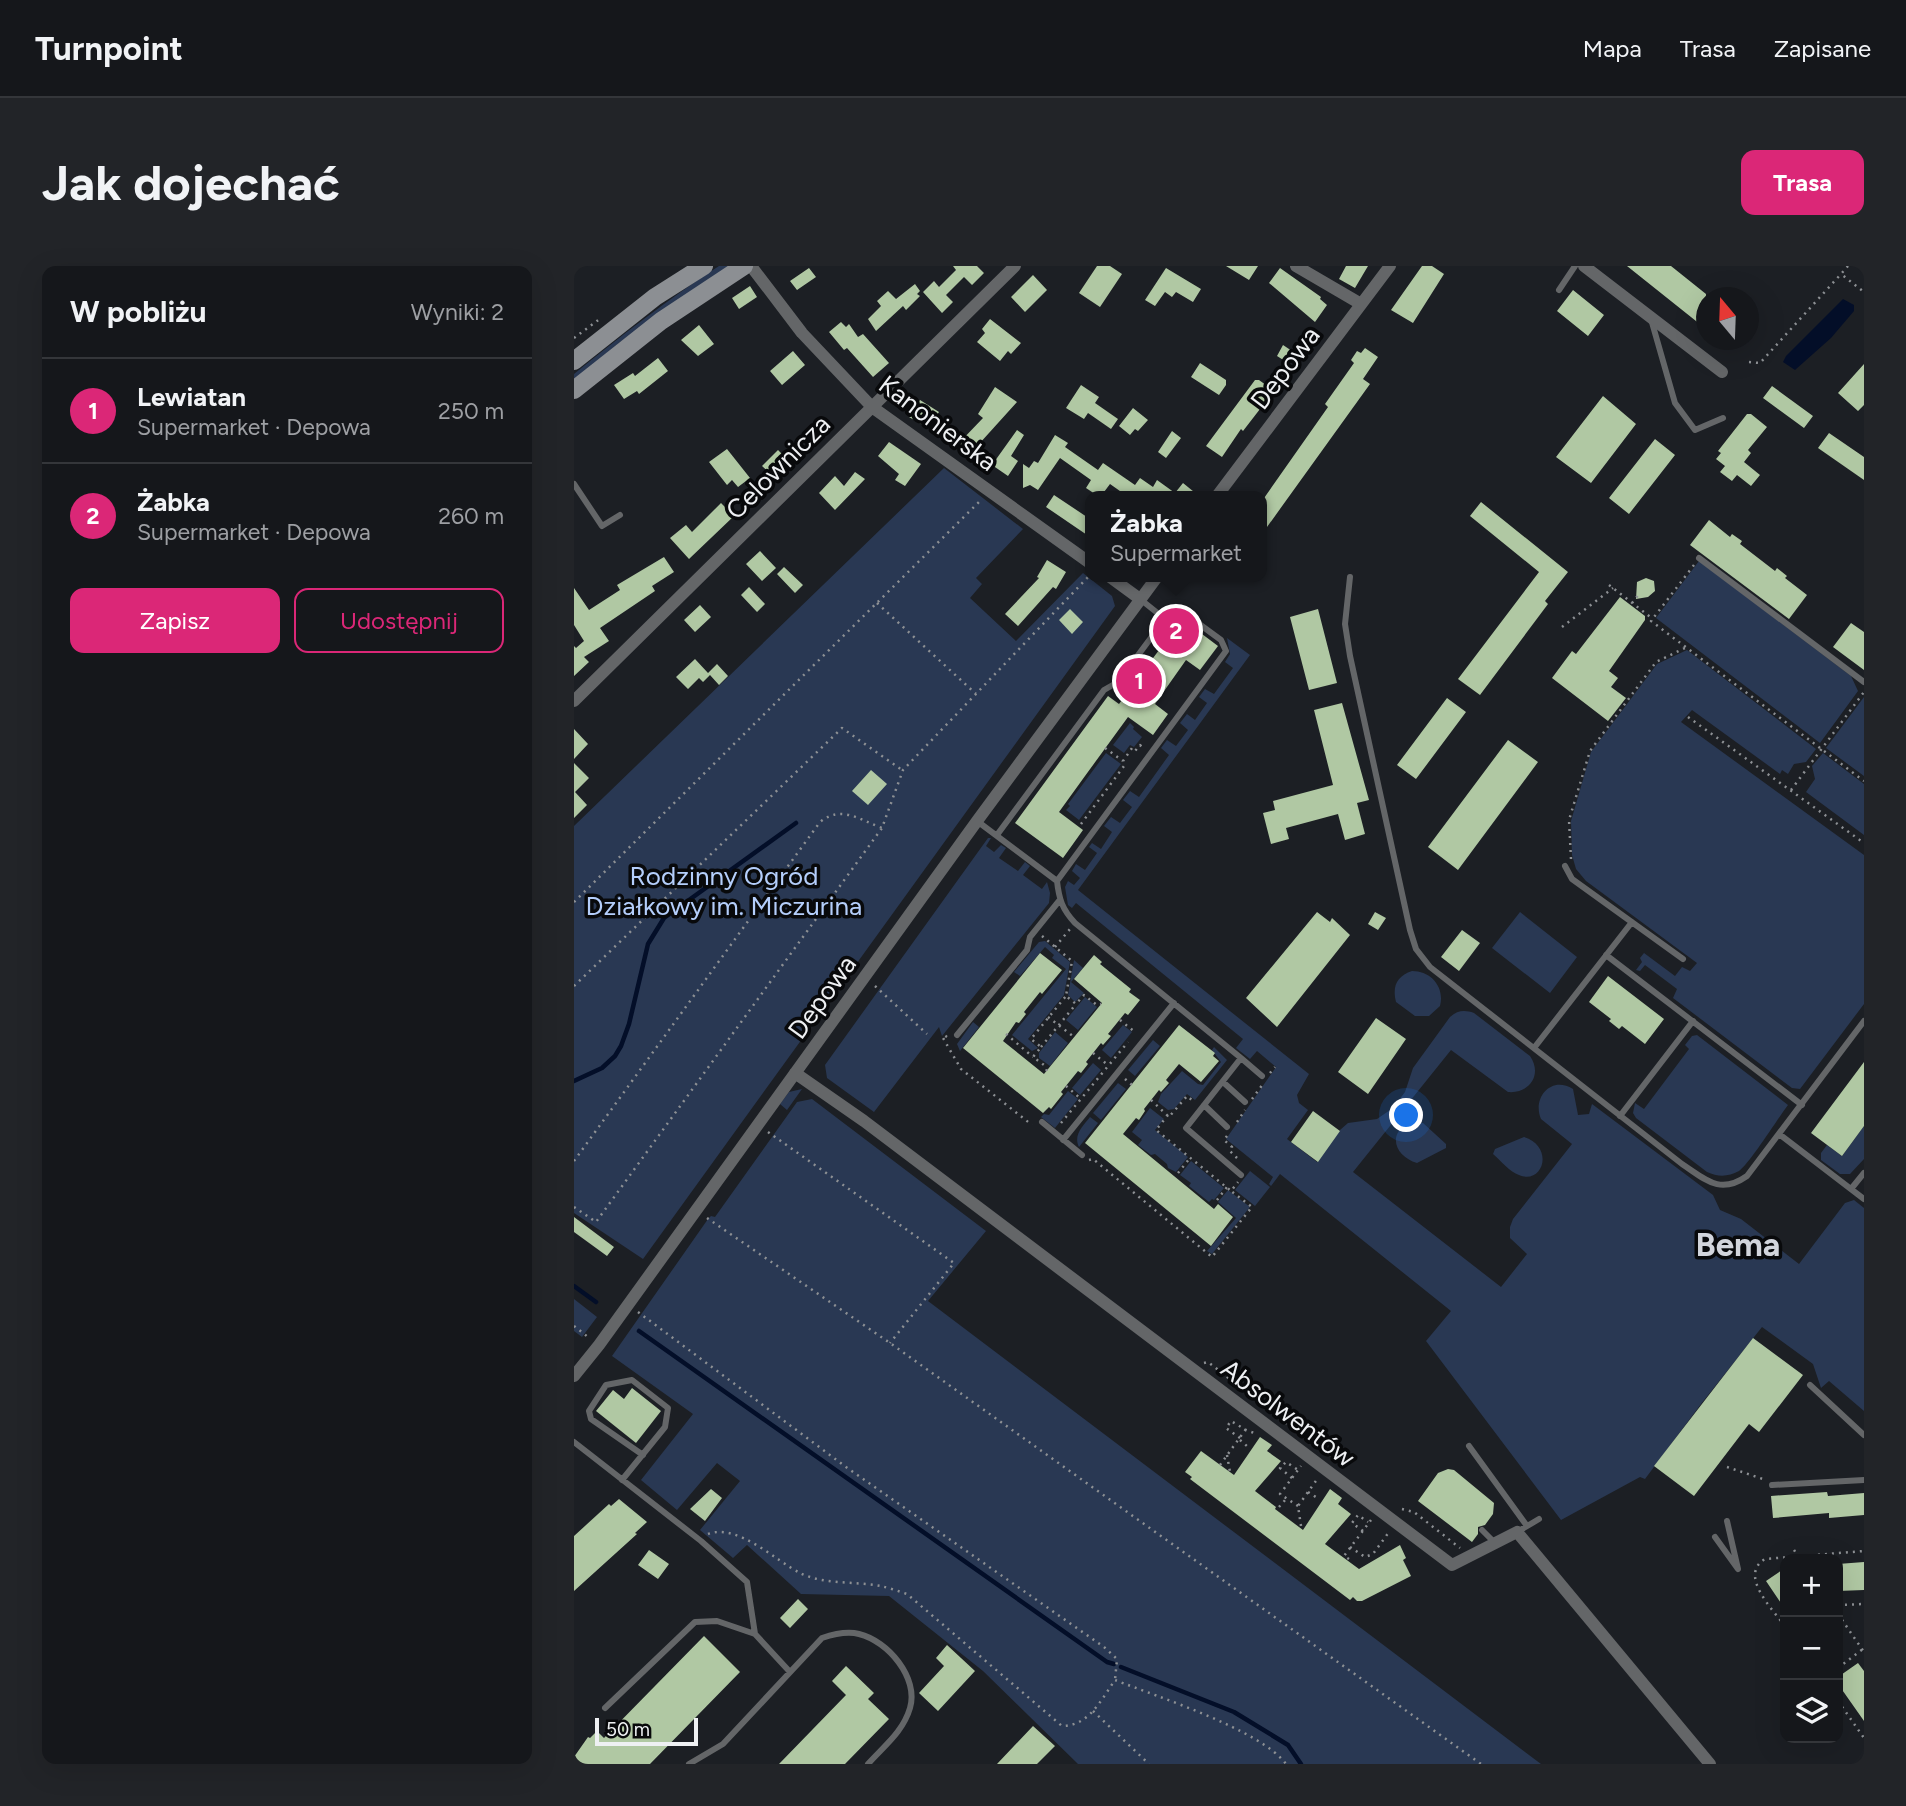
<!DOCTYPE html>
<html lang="pl">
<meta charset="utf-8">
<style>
body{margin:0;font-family:Figtree,sans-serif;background:#222428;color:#f1f3f6}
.controls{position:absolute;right:21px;bottom:21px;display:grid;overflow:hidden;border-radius:14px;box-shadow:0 7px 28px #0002}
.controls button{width:63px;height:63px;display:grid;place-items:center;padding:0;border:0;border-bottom:2px solid #34363a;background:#15171b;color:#f1f3f6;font:35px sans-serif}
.compass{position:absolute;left:1122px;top:21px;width:63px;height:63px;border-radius:50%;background:#15171b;box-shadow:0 7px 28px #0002;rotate:341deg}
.scale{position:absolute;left:21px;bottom:18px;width:103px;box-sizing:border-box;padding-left:7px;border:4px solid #eef0f3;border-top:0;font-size:19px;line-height:24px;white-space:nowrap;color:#eef0f3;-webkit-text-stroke:5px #08090b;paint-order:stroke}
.you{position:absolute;left:833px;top:850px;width:24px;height:24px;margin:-18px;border:5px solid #fff;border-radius:50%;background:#1a73e8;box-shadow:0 0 0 10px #1a73e833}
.badge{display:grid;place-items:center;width:46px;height:46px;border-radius:50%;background:#db2777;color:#fff;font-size:23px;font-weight:700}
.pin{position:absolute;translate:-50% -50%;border:4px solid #fff;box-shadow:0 2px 7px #0006}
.popup{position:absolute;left:511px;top:225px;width:182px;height:91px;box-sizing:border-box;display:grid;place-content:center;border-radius:14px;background:#15171b;filter:drop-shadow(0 2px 5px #0005);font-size:23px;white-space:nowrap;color:#9d9fa3}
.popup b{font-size:26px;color:#f1f3f6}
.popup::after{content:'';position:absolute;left:50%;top:100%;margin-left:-14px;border:14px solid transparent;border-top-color:#15171b}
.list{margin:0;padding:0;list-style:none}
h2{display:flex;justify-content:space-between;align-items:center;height:91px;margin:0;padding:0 28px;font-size:30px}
h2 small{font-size:23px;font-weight:400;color:#9d9fa3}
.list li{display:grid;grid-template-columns:46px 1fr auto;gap:21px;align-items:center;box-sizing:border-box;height:105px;padding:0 28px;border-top:2px solid #34363a}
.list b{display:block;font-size:26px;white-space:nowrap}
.list p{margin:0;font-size:23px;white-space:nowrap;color:#9d9fa3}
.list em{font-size:23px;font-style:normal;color:#9d9fa3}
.actions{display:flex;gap:14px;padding:21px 28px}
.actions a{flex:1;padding:16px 0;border:2px solid #db2777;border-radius:14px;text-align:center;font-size:24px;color:#db2777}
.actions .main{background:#db2777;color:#fff}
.icon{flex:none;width:38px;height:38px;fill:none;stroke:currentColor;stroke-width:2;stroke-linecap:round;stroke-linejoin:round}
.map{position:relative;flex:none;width:1290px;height:1498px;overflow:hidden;border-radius:14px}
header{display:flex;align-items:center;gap:42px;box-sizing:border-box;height:98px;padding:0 35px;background:#15171b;border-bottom:2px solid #34363a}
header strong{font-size:33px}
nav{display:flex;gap:38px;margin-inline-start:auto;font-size:24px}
.intro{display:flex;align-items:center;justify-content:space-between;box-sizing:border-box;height:168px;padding:0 42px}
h1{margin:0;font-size:49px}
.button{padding:18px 32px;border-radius:14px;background:#db2777;color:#fff;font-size:24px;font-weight:700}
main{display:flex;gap:42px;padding:0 42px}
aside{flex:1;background:#15171b;border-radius:14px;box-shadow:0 7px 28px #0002}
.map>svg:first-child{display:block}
</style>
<header>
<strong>Turnpoint</strong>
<nav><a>Mapa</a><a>Trasa</a><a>Zapisane</a></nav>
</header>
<div class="intro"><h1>Jak dojechać</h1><a class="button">Trasa</a></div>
<main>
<aside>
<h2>W pobliżu<small>Wyniki: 2</small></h2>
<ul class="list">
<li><span class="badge">1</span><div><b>Lewiatan</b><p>Supermarket · Depowa</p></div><em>250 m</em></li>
<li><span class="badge">2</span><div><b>Żabka</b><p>Supermarket · Depowa</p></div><em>260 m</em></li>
</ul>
<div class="actions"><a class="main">Zapisz</a><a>Udostępnij</a></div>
</aside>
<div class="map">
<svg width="1290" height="1498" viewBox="0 0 1290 1498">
<rect width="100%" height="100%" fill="#1c1f24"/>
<path fill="#293853" d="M145,0H155L45,77L0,114V108C47,70 94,33 145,0Z
M370,202L449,263L402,312L408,318L396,332L442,375L509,307L538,330L541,340L69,993L0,947V560Z
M1125,295L1277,410L1284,425L1246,477L1082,352Z
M653,372L676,389L504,624L735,808L723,829L725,837L734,844L713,873L743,896L766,864L774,857L803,853L819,842L831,826L839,802L876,751C884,744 891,744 900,747L956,790C969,809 955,828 934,826L877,784L779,906L927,1021L953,988L936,972V961L939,953L998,878L967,853C958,832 977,809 999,823L1004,849L1015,848L1018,838L1139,929L1146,944L1167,953L1225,998L1271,937L1280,934L1290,942V1145L1255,1115L1247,1122L1239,1098L1188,1061L1127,1138L1071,1213L1066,1211L987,1254L852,1075L877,1045L706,908L697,920L695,918L699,911L652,873L702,801L683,785L676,793L662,782L669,773L502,637L498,642L494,639L491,621L494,615L500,619L506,612L498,605L502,598L511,604L523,587L515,581L518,577L527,583L538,566L530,560L537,551L546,557L558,541L549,534L556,525L565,531L595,489L587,482L593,474L602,480L614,464L606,457L613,448L621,454L633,437L625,431L631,423L640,428L659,402L651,396L656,388Z
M1113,384L1242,483L1232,496L1220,498L1214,508L1208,504L1206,508L1118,444L1107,456L1290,589V738L1226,823L1218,822L1099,732L1103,723L1071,699L1066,705L1062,704L1068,696L1066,692L1070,687L1101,710L1108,701L1116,705L1123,697L1012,615L1002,603L998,589L997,555L1017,486L1083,398Z
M1290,431V510L1252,482Z
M556,457L560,461L559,463L568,471L560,481L556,479L550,487L539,479Z
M532,487L547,498L505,554L492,544L496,540L494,538Z
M1249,487L1290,518V569L1232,526L1241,513L1238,500Z
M414,572H417L412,580L420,586L427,579L432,582L425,592L444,605L451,596L456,600L449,609L468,623L473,616L476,627L475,637L368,770L365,761L300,846L253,812L251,799Z
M946,646L1003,691L976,727L918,682Z
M471,675L496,696L490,729L454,773L464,782L458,785L438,769L492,703L478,692L480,689L471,681L446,710L440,706L465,676Z
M500,694L509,702L497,716L510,727L501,736L494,729Z
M838,705C857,705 871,721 866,740L855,750H841L822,736C818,720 823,710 838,705Z
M511,731L523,741L504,764L492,754Z
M399,756L405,761L386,785L383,778Z
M549,759L558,766L537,792L528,784Z
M481,766L494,777L476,800L465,792V787Z
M1123,769L1214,839C1204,852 1176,897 1165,905C1154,911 1144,911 1133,906L1062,852L1059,847L1061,837L1070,843L1115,783L1111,779L1118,770Z
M579,774L586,780L561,810L554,804Z
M640,781L653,794L621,834L613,828L600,843L594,844L584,836L587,828L608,805L624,818L629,819L647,796L638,784Z
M519,797L527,804L506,829L498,822Z
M544,817L552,823L527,854L519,847Z
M228,823L213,844L206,838L215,826Z
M494,825L504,833L481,862L467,851L470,848L475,849Z
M238,833L412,965L354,1035L967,1498H504L409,1405L315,1330L227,1328L173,1279L159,1292L126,1264L166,1215L143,1197L103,1244L67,1214L119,1148L38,1090L134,953L137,950L141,951L223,836Z
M576,842L590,853L581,864L614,891L602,906L594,902L593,898L581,888L577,889L564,879L568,874L558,866Z
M516,851L524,857L505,881C499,869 509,860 516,851Z
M834,857H849L872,878V882L843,897C823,891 812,870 834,857Z
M1290,860V893L1276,908H1266L1247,894V887L1253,879L1268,890Z
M950,871C981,881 969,919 945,909C936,906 927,895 919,888L921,883Z
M617,895L650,922L640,934L638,933L635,936L615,920L617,917L606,909Z
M676,905L696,921L681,940L661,924Z
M654,924L676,941L638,988L633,985L662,952L644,936Z
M0,1033L23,1051L8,1071L0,1065Z"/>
<path fill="#030e28" d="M1269,33L1280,39V45L1257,72L1221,104L1209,96L1212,90Z"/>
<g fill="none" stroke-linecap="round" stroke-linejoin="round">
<path stroke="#030e28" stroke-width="4.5" d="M0,815L28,802L41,790L47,780L55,758L74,678L90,652L222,557
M0,1020L22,1036
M65,1065L533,1396L540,1398
M547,1401L660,1446L714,1479L727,1498"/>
</g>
<path fill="#b0c8a3" d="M379,0H403L410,7L398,19L390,11L372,29L379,36L368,47L349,26L360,15L365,21L382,4Z
M523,0H536L548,8L526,41L505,27Z
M652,0H684L675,14Z
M772,0H794L781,22L765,13Z
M848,0H858L870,8L839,57L817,44Z
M1053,0H1097L1132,28V63Z
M235,2L242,11L223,24L216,15Z
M592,2L627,23L619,36L602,26L598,31L591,26L581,40L571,34Z
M706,2L747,31L746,33L753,39L741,56L695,17Z
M459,9L473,24L451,46L437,31Z
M341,18L346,25L343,28L346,30L332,44L329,40L302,65L294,53L307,40L303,35L314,25L322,33Z
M176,20L183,31L165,43L158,32Z
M999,24L1030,49L1014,70L983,45Z
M416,53L447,77L437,88L434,85L426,95L403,76L411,67L408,63Z
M267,56L272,61L275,58L284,71L289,68L315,97L299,111L273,82L270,84L255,66Z
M125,59L140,78L124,90L107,74Z
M709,79L721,87L714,97L703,90Z
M791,82L804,91L789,113L796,118L688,268V235L754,141L751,138L780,97L777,94L783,85L787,87Z
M219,85L231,99L208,119L196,105Z
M84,92L94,105L65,128L63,125L50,133L40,119L59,107L61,110Z
M626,97L652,114V119L645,129L617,111Z
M1290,98V139L1284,145L1264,127Z
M681,114H685L700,125L669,165L667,163L648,191L632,180Z
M507,119L525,131L521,137L544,153L537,163L514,147L510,153L492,142Z
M1198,120L1239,150L1230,162L1189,132Z
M421,121L443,136L396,188L385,177L409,152L404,148Z
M1029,130L1062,158L1017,217L982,191Z
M346,134L365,146L354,162L335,151Z
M559,142L574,154L564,165L561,163L556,169L545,160Z
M1173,148H1177L1193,161L1174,184L1177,187L1170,196L1186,209L1177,220L1163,209L1158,215L1146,206L1151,200L1142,193L1147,187L1144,185Z
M443,164L450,169L437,190L444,195L434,210L418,199Z
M598,165L607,172L592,192L584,186Z
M1255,167L1290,191V214L1244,182Z
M481,169L494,177L491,181L524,204L529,197L561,219L566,212L579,221L583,214L601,227L609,217L625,230H553L536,218L527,230H524L512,222L517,214L486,192L464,224L456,219L449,222V198L455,202L460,195L464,197Z
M1081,173L1101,189L1055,248L1035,232Z
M315,176L347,198L331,220L321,214L325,208L304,190Z
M153,183L176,212L164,221L158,214L153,219L135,196Z
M204,184L216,196L200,211L188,200Z
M281,206L291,213L261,244L245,227L261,210L270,220Z
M480,229L516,253V271L472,241Z
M907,236L994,306L971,335L974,338L906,429L884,413L965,306L896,250Z
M147,237L160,250L115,293L96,272L112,259L118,266Z
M1135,254L1156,271L1158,268L1168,275L1166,278L1201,305L1203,302L1213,310L1211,312L1233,329L1215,353L1116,279Z
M186,285L202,302L188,315L172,298Z
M90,291L100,306L78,320L81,325L26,362L35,375L10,391L15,396L0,410V380L2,382L10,375L0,359V322L15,344L46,324L43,319Z
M473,294L492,306L482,323L479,321L444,360L431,348L465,312L463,311Z
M210,301L229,319L221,327L203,308Z
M1072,312L1080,315L1081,325L1074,331L1062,333L1063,316Z
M175,321L191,338L183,346L167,329Z
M1046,331L1071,350V354L1035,405L1044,412L1037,421L1052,432L1034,455L978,412L998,385L1002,388Z
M126,339L137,351L121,366L110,354Z
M496,343L509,356L498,368L485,354Z
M744,343L763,417L735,424L716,351Z
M608,353L644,380L626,404L612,394L581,438L594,448L579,469L554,451L511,510L485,546L509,564L489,592L441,557L534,430L545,438Z
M1277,357L1290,366V404L1259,381Z
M121,393L134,407L143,398L154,410L145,419L136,409L129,416L125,412L114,423L102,411Z
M873,432L892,446L842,513L823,499Z
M768,437L795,534L783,537L791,568L771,574L764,548L712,562L715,573L697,578L689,547L701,544L699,535L759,519L740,444Z
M0,463L14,478L0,493Z
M934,474L964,496L884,604L854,581Z
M0,497L15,512L1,526L13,539L0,552Z
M297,504L313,518L294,539L278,525Z
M743,646L756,656L758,652L776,669L703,761L672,732Z
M801,646L812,652L804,664L794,658Z
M888,664L906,677L885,705L867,691Z
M466,687L488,704L468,728L466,726L450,746L452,748L445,757L442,756L429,775L470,808L528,737L500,713L520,689L528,696L526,698L557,723L555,726L566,734L554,749L551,747L534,768L537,770L529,779L527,777L512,796L514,798L507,807L504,805L487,826L489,828L477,843L475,841L469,847L389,782Z
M1034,710L1090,753L1071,778L1048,760L1045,763L1035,755L1037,753L1015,736Z
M802,752L832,773L794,828L764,806Z
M605,759L641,787L639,790L645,795L627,816L605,798L592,814L595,817L587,826L585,824L570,843L571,845L565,854L562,852L549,868L640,943L644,938L659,951L637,980L511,877Z
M1290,796V860L1268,890L1237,867Z
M739,845L766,865L744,896L717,876Z
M0,951L40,981L33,990L0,966Z
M1179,1072L1229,1109L1185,1166L1175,1158L1120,1230L1080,1200Z
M58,1122L87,1145L62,1177L22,1145L39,1124L50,1133Z
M686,1171L698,1179L693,1185L707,1195L681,1225L702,1241L701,1243L729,1264L756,1223L768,1232L764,1238L777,1248L751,1278L785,1303L826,1279L832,1292L829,1294L837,1310L788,1335H783L779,1331L776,1334L616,1213L618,1211L611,1206L627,1185L660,1209Z
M874,1203L880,1204L920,1237L919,1248L911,1259L904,1261V1268L898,1276L844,1235L864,1207Z
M137,1223L148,1232L131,1255L116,1243Z
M1253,1226L1254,1230L1290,1227V1249L1255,1252V1247L1199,1252L1197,1230Z
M45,1233L73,1256L61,1267L63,1268L0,1325V1270L35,1238L37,1240Z
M75,1284L95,1298L84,1313L64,1299Z
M1290,1296V1324L1264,1325V1298Z
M1211,1302V1343L1192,1315Z
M224,1333L234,1343L216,1362L206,1352Z
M130,1370L166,1406L76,1498H0V1491L14,1471L16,1472L23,1465L30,1472Z
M373,1379L401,1405L364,1445L345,1427L370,1400L362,1392Z
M1284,1397L1290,1405V1455L1264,1418V1411Z
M272,1400L300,1427L294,1433L315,1453L271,1498H205L272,1429L258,1415Z
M459,1460L481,1480L463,1498H423Z"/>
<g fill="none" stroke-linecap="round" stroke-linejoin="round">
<path stroke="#8d9094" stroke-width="2.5" stroke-dasharray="2 5" stroke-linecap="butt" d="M1274,0L1267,8L1290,26
M0,72L27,52
M1175,96L1186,97L1267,8
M1120,299L1077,355L1290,515
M1035,319L1079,353
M303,337L402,428
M1058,337L1065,328
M988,361L1039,322
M1114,451L1290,577
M531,482L549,495
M1217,524L1290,426
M507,558L550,500L549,495L558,482L561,485L566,479L568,481
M997,593L995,554L1016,485L1082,396L1113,381
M0,636L406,235
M468,670L498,695L492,730L502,738L510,729L523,739L527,738
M481,681L496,663
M0,720L268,462L328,504
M301,720L353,768
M474,751L500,771
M546,754L562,767
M432,768L459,791
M373,771L370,769L369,772L387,803L458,859
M467,781L502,738
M519,787L535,800
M473,805L470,799L459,791L467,781L457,773L492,730
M696,807L701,801
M551,813L558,819
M492,820L507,833
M678,833L689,818
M577,834L595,851L613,830L619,835
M594,849L582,864L657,925
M663,856L671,844
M487,857L554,776
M194,866L380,997L316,1077
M653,870L650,874L658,881L656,885L663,892
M515,894L519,893L638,991L678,941L657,925L664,916
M0,895L246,556C267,539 284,553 308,562
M604,907L616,892
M643,934L653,921
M0,941L22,956L308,562L329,504L516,309
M133,952L316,1077L907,1498
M64,1046L272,1201L530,1381L543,1393L541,1414
M0,1060L14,1071
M630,1097L634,1096L684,1135
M711,1157H715L756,1187V1192
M666,1172L652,1162L657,1155L672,1164L680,1167
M666,1174L674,1181
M653,1189L656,1206
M646,1199L672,1163
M1153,1201L1189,1213
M718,1212L706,1202L712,1196L724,1204
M734,1226L745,1233
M724,1240L706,1228L727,1200
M705,1241L712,1233
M828,1243L840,1246L886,1282
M727,1260L724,1240L744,1212
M789,1265L778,1257L784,1249L794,1256
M134,1268C164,1257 202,1295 226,1307C250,1319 281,1315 307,1320C315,1322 324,1325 333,1328L488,1460C515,1460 527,1434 541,1414C584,1431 687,1464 712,1498
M776,1281L791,1291L799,1288L815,1266
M1220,1284L1226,1293
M775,1293L770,1290L797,1254
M1264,1339L1290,1338
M1264,1348L1290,1386
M1211,1360C1199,1344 1164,1309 1191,1293L1290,1285
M1264,1402L1289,1383
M1264,1435L1290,1472
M519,1445L575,1498"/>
<path stroke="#646668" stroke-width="6" d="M985,24L1001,0
M1077,53L1101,137L1121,164L1149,152
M0,218L28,260L46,249
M1125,292L1290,416
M776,311L771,358L776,390L836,664L842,683L856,701L1108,898C1132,914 1146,929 1173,910L1290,755
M403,555L483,615C485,633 488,643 501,657L667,792L612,862L667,909
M423,569L530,424L544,416L591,353
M991,600L998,613L1109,693
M483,615L652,385L647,374L602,341L591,353L566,333
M1032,689L1228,839
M383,769L453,684L456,671L485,635
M960,782L1058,656
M667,792L688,810
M649,816L671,836
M630,839L653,861
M1046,850L1119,755
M468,856L508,889
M1205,868L1290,933
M489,874L600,737
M1277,923L1290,907
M1236,1119L1290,1169
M0,1176L127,1275L173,1316L181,1368
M895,1180L953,1260
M48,1214L91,1161L94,1142L58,1114L32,1119L15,1145L17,1153L69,1189
M1198,1219L1290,1214
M908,1264L921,1277
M943,1266L965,1253
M1141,1271L1164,1303L1153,1255
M31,1442L121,1356L143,1355L181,1368L216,1406
M115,1498L149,1478L248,1372C260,1368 273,1365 285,1368C314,1375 345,1412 336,1442C329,1466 310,1480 294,1498"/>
<path stroke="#646668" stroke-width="12" d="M177,0L228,67L298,141L516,297
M722,0L787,38
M1010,0L1148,106
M643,230L816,0
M536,311L566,333
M0,435L441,0
M221,807L290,855L878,1299L943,1266L1136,1498
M0,1110L25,1079L403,555L583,311"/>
<path stroke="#8c8f93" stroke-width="18" d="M0,95L81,31L130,0
M0,124L87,55L170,0"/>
</g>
<g text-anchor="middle" stroke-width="7" stroke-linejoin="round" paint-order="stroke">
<g font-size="26" fill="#eef0f3" stroke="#08090b">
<text transform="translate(711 102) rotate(-53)" y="9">Depowa</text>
<text transform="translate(364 157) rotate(37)" y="9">Kanonierska</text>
<text transform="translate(204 201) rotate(-45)" y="9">Celownicza</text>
<text transform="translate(248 731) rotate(-54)" y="9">Depowa</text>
<text transform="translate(714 1147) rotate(37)" y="9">Absolwentów</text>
</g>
<g font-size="26" fill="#b4cefb" stroke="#08090b">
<text x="150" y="619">Rodzinny Ogród<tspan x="150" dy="30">Działkowy im. Miczurina</tspan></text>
</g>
<g font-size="33" font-weight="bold" fill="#d2d5dc" stroke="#08090b">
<text x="1164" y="990">Bema</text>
</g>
</g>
</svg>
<div class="controls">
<button>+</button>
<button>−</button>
<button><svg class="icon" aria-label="layers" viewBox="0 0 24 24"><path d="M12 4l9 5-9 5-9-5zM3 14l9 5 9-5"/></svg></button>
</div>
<svg class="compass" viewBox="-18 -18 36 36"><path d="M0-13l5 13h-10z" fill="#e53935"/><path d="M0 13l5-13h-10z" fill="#9d9fa3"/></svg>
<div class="scale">50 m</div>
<div class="you"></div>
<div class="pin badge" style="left:565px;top:415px">1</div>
<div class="pin badge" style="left:602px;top:365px">2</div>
<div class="popup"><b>Żabka</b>Supermarket</div>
</div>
</main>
